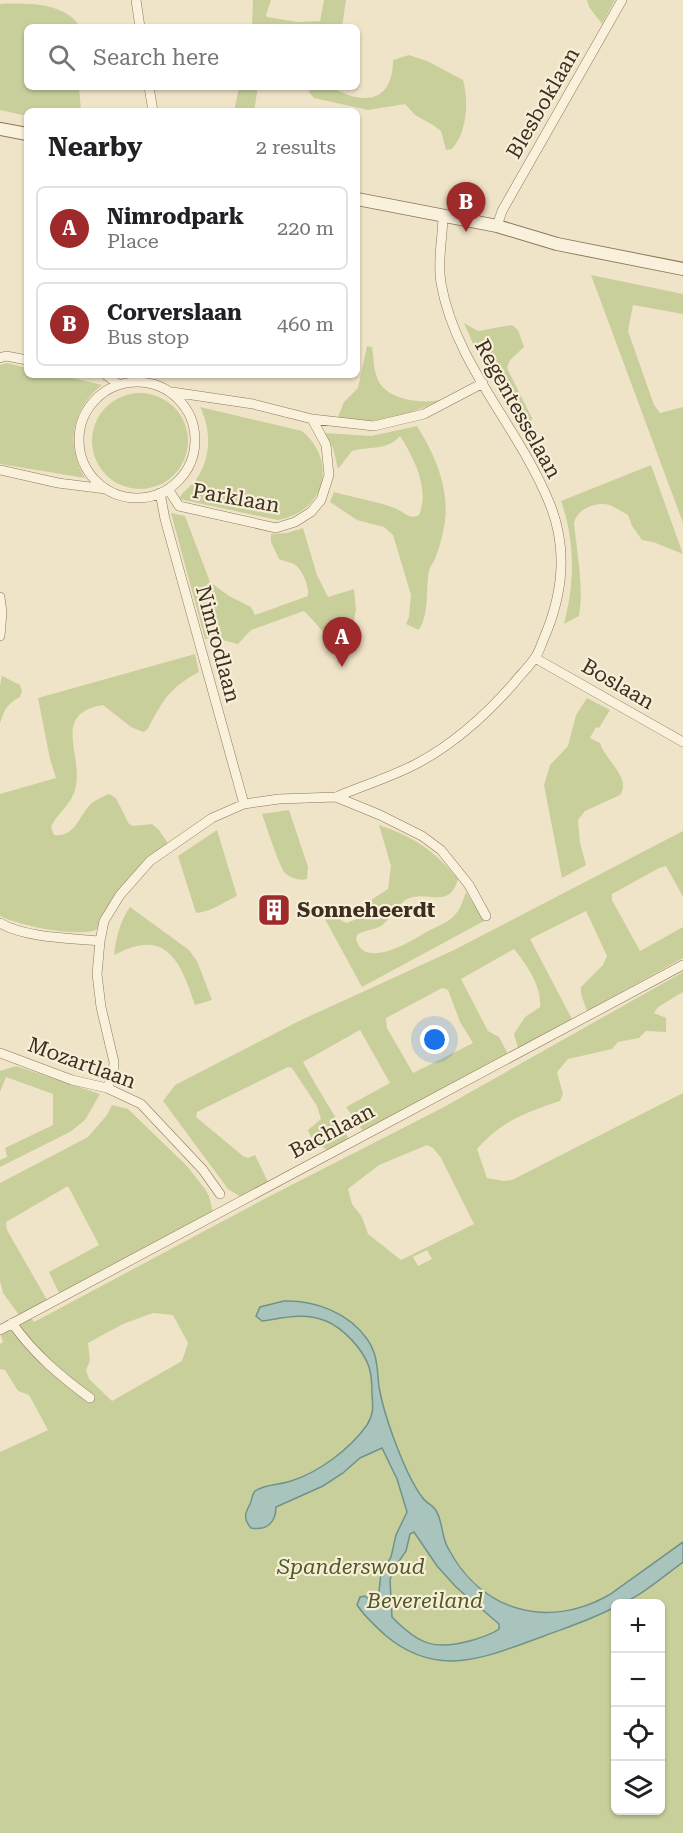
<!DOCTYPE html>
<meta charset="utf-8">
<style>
body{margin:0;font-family:"Roboto Serif",serif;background:#f2f2f2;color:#202124}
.controls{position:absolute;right:18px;bottom:18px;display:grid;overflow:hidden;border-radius:9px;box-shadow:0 2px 4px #0004}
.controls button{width:54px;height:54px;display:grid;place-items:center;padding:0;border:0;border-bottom:2px solid #e0e0e0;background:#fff;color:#202124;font:30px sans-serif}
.you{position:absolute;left:435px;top:1040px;width:21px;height:21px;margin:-15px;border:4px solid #fff;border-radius:50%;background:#1a73e8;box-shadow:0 0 0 9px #1a73e833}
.badge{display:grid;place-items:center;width:39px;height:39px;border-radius:50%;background:#9e2a2b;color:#fff;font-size:20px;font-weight:700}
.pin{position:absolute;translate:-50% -50px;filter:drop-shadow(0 2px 3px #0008)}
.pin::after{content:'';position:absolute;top:32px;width:21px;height:18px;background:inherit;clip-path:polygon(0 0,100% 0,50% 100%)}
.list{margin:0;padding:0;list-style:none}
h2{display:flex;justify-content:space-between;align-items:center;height:78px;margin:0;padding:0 24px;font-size:26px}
h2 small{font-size:20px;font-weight:400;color:#757577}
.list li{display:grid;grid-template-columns:39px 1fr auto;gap:18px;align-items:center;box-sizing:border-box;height:84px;margin:0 12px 12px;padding:0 12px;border:2px solid #e0e0e0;border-radius:9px}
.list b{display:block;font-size:22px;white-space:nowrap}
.list p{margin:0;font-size:20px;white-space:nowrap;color:#757577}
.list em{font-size:20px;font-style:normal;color:#757577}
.icon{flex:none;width:33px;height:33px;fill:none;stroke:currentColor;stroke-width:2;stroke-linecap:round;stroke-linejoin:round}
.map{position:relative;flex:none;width:683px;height:1833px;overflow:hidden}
.search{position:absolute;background:#fff;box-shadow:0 2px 4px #0004;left:24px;top:24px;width:336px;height:66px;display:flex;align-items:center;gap:15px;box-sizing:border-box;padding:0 21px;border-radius:9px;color:#757577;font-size:22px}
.panel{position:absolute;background:#fff;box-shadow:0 2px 4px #0004;left:24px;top:108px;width:336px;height:270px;border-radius:9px}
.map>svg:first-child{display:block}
</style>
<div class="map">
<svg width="683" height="1833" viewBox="0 0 683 1833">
<rect width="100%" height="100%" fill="#f0e4c8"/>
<path fill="#c9cf9b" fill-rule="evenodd" d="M253,0H271L266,15L267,17L298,22L320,21L324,0H346L342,27H252Z
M587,0H615L602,24L589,7Z
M0,4C26,3 65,2 80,27H27V87H79L81,111H27V116L0,110Z
M409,55L427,61L463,80C469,101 467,133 452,149L446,150L441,131L433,125L415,115L405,104L368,110L314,98L309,92L310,87H334L335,89C367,106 393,100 393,60Z
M239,87H258L254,111H234Z
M591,275L683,294V314L633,305L628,331L654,405L660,413L683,407V523Z
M464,323L478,331L512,325L518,330L524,347L510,360L507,368L532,418L529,435L474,346Z
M367,346L372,347C374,356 373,366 376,374C382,400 419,404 440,400C408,416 373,426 337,419L344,402L358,388Z
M7,363L27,368V375H59L102,385C72,408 65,446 85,478L0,464V365Z
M92 441a48 48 0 1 1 96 0a48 48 0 1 1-96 0Z
M200,407L302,431C339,462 324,513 277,520L179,499C182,492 190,487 195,481C211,459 212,431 200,407Z
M417,426C436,456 451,492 444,527C442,538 439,549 435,559C433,563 430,567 429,571C425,591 430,612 419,630L406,624L409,617L411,595L393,535L384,527L357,520L330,502L334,492C355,498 377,501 397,509C405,513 410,520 419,515C430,489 414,458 400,436C388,451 368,446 352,451L338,469L333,448L324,433L371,436Z
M651,465L683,554L653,542L642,540L632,526L628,515C622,512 616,508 610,505C596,501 577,509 574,523C577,553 584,586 579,616L564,624C575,582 575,541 561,501Z
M171,513L185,516L210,582L229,596L251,607L255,615L308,596C309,586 303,570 294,564C290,562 283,561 279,559L271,542V534L287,533L303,528L317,575L328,597L354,589L356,610L345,660L342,664L338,663C334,643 319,626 304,611L251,630L238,644L215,638L205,639Z
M195,654L199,672C168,689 164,699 147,730L143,732L131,727L103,705C48,714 87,759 74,793C69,806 57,814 51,827L54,835C76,838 79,814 92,803C97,799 104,796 109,794L116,798L129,824L134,826L152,824L159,830L169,845L112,903L96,930C74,937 21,926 0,916V794L56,778L50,759L38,698Z
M2,676L20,685L22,691L20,697C7,704 4,710 0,724V685Z
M587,698L610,710L599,728L596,727L590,738L600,743C605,760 632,778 620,795L585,811L578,820L580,843L586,865L562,878L544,785L550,765L568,746L576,715Z
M289,810L308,867L307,879C300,881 290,878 285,873C279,866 266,825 262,814Z
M379,825C416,838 432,849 458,879C449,911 427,889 407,899C397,905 391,919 381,926C374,930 365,930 358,934L356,938C363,972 413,940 428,931C436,927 446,923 453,917C460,910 463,901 466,892L484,921L362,987L326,921L323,912L324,908L336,912L342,921L347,923L361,917L371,900L388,889L391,866Z
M217,830L237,896C224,902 211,912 196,913L178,856Z
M683,831V897L666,866L659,868L612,894V900L640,951L683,927V958L587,1011L581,994V987L603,965L607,956L586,911L530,939L572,1019L518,1048L514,1034L525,1017L540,1007C542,986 526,964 514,949L461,979L488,1031L499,1037L508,1054L363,1131L346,1107L390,1083L360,1030L303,1062C317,1088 333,1113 349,1139L327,1150C319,1145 311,1140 308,1130L321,1119L317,1106L292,1068L288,1067L197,1112L196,1117L243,1156L248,1158L255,1155L268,1182L241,1197L228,1189L163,1101L175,1085L299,1021L454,950ZM442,988L448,990L460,1022L473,1043L413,1073L387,1028L386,1018Z
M130,907L189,950L197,961L212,1000L195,1005C187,983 176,942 145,945C134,945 123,951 114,955C116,938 120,921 130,907Z
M683,972V992L658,1007L654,1013L666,1018V1032L646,1031L639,1038L618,1042L612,1049L568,1059L557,1072L563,1094L560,1101C525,1113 503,1120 477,1149L487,1178L504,1181L512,1180L683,1093V1833H0V1452L48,1430L29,1395L18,1391L5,1370L0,1369V1344L3,1342L0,1333L30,1316L34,1322L272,1195L444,1107ZM427,1145L433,1148L441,1158L474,1224L401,1260L368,1234L362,1217L352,1204L348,1189L379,1165ZM427,1250L432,1259L418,1266L413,1257ZM153,1313L173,1315L188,1343L182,1361L112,1401L89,1379L86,1370L90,1361L88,1343L123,1324ZM616,1604H660V1810H616Z
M16,1066L100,1094L85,1120L70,1132L0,1167V1160L7,1157L5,1148L53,1125V1094L6,1077L0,1092V1071Z
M112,1105L128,1109L187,1166L205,1189L209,1196L213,1212L59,1293L49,1272L99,1245L68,1186L6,1222L7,1230L47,1300L19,1315L3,1293L0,1281V1183L88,1137L107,1115Z"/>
<path fill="#a9c4bc" stroke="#6f938a" stroke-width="1.5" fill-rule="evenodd" d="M284,1301C315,1300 349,1313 367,1339C378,1354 377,1370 379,1387C382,1404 388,1423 394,1439C401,1458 410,1481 422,1497C425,1502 431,1504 435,1509C443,1520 441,1536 448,1548C481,1611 547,1630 609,1595L683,1542V1562C669,1572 632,1604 616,1604L615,1607C593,1619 568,1627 544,1636C486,1657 438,1680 385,1635C374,1625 365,1617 357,1605L360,1597L365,1596L378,1608L380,1606L379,1592L381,1573L391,1557L396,1535L407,1512L397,1479L382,1448L360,1458L343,1473L323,1486L276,1507C276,1522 267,1531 251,1528C243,1519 245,1513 250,1504C252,1500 252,1494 255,1491C264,1484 280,1485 291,1481C319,1472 349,1450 367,1425C374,1414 373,1406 372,1394C372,1385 372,1376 369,1367C363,1349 343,1328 326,1321C305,1312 283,1318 262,1321L256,1316L260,1307ZM414,1532L437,1566L456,1587L499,1624V1629C491,1635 482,1637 473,1640C435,1651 419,1645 392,1617L390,1580L393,1570L406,1551L410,1534Z"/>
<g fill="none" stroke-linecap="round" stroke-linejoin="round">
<defs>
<path id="minor" d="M136,0L140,27
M149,87L153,111
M497,226L502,211L622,0
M0,358L6,356L27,360
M106,375L118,384
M79 440a58 58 0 1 1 116 0a58 58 0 1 1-116 0Z
M172,392L253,404L312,419L374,426L424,414L483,383
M0,470L58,483L106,489
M168,489L179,506L276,528L295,522L311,512L321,500L329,475L326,445L312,419
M160,493L165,519L244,804
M0,597L2,612L0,636
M535,658L683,742
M336,797C362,786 391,777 416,764C454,744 486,715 514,683C520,675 528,668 534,659C539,653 541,645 544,638C563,594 568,547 549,502C518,426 455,364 441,283C437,260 443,237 443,215
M0,923C26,938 70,938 100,941
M0,1053L72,1080L107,1088L141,1104L203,1170L220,1194
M107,1088L113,1075L114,1062L101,1007L97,974L100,941L104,921L120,895L150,861L212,818L244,804L279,799L336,797L380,815L422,836L441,850L469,885L486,916
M12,1323C34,1354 60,1376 90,1398
M0,1330L683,965"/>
<path id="tertiary" d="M0,129L27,134
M357,199L497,226L557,244L683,269"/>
</defs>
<use href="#minor" stroke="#8d765c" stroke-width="10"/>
<use href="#tertiary" stroke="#8d765c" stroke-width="14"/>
<use href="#minor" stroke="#faf1dc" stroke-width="9"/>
<use href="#tertiary" stroke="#faf1dc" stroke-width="12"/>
</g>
<defs>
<symbol id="building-square" viewBox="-11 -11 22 22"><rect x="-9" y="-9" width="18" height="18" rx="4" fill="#9e2a2b" stroke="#f7eed8"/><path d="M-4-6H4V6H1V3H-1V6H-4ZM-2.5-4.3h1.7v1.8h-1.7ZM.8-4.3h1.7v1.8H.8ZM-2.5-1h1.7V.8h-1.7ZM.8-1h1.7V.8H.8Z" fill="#fff"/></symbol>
</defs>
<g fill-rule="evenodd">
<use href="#building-square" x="255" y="891" width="38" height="38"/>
</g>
<g text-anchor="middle" stroke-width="4.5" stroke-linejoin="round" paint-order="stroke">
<g font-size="21" fill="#3d2e20" stroke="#f7eed8">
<text transform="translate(543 103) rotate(-60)" y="7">Blesboklaan</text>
<text transform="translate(518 409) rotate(61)" y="7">Regentesselaan</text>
<text transform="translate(236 498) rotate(10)" y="7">Parklaan</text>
<text transform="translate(218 644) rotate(75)" y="7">Nimrodlaan</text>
<text transform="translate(618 684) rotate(30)" y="7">Boslaan</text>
<text transform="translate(82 1063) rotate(20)" y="7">Mozartlaan</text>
<text transform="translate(332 1131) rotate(-28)" y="7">Bachlaan</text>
</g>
<g font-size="21" font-weight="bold" fill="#3d2e20" stroke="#f7eed8" text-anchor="start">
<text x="297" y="917">Sonneheerdt</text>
</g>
<g font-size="21" font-style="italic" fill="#4d5a26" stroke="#f7eed8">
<text x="351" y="1574">Spanderswoud</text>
<text x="425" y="1608">Bevereiland</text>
</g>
</g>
</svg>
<div class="controls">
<button>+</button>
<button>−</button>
<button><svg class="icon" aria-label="locate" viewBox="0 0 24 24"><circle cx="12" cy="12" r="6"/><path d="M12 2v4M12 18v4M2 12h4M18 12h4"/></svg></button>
<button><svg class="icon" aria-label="layers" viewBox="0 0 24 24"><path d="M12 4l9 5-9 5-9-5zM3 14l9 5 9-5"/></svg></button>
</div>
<div class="you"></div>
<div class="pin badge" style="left:342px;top:667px">A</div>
<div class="pin badge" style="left:466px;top:232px">B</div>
<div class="search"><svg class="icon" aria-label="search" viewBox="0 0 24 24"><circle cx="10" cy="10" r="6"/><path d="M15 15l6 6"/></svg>Search here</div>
<section class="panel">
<h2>Nearby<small>2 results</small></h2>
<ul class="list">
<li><span class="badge">A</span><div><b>Nimrodpark</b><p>Place</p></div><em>220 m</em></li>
<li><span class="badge">B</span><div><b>Corverslaan</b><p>Bus stop</p></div><em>460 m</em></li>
</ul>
</section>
</div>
